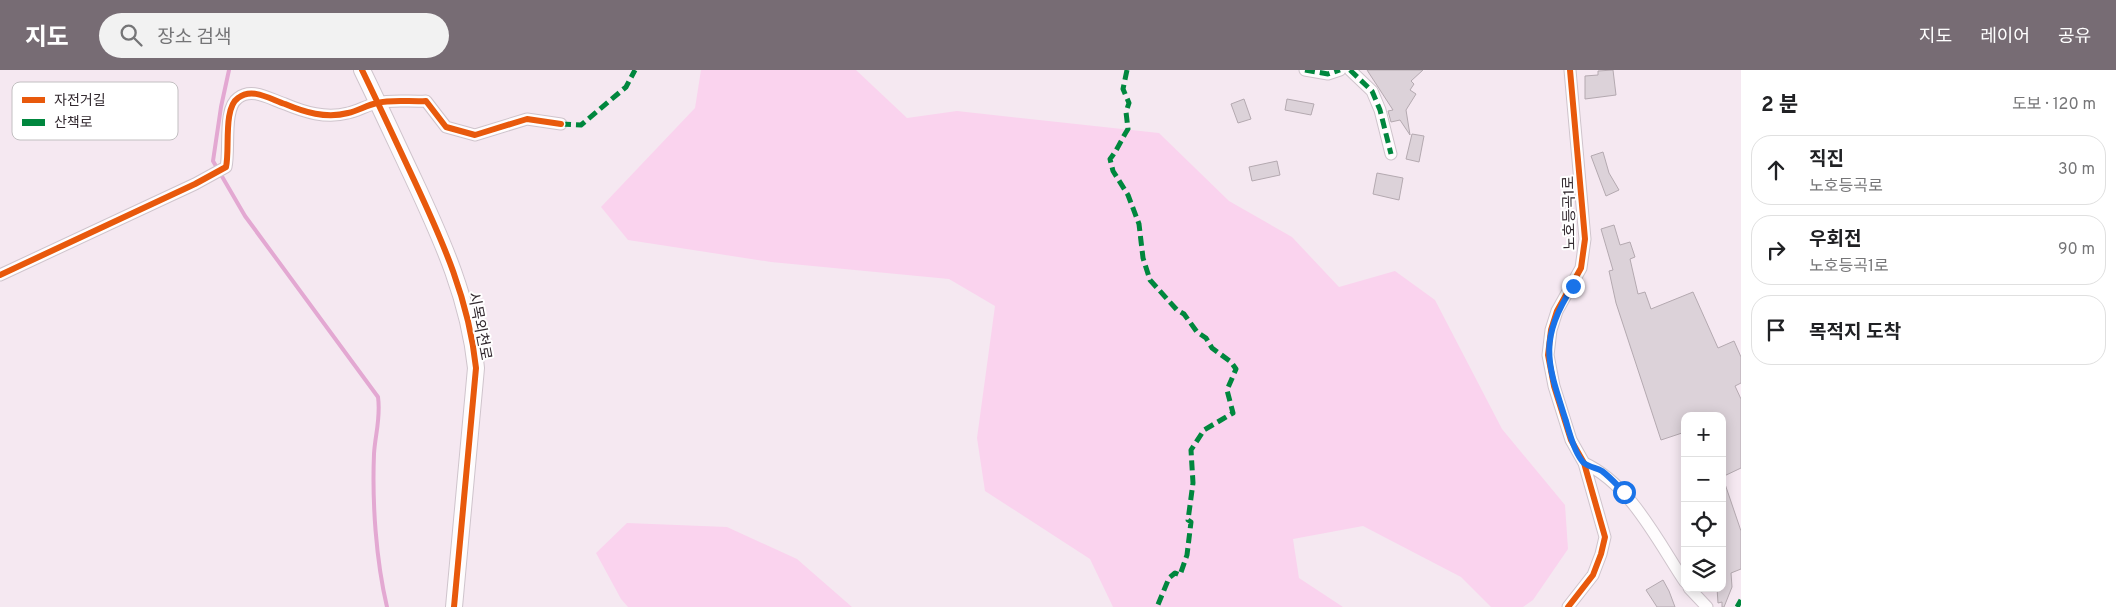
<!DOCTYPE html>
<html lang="ko">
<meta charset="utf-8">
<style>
body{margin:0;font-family:Overpass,"Noto Sans KR",sans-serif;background:#f2f2f2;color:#202124}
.controls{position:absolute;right:15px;bottom:15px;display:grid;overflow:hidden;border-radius:10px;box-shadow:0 2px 12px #0003}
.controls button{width:45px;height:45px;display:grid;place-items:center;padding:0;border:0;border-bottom:1px solid #e0e0e0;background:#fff;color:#202124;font:25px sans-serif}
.stop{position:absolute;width:15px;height:15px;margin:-11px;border:4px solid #1a73e8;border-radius:50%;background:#fff}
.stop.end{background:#1a73e8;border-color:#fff;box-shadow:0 1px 5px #0008}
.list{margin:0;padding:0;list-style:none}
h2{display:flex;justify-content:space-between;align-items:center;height:65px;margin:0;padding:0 20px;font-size:21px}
h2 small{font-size:16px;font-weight:400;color:#757577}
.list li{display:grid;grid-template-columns:32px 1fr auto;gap:15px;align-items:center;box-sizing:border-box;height:70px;margin:0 10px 10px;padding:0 10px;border:1px solid #e0e0e0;border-radius:20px}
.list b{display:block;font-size:19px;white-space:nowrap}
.list p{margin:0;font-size:16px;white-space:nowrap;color:#757577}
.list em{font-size:16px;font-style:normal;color:#757577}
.icon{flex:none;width:28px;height:28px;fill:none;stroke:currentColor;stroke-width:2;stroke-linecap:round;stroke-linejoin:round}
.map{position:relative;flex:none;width:1741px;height:537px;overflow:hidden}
header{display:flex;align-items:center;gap:30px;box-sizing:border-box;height:70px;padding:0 25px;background:#776c74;color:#fff}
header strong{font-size:24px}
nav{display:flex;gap:28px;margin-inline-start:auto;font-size:18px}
.search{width:350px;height:45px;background:#f2f2f2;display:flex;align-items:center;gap:12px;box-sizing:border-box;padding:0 18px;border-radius:28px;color:#757577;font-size:19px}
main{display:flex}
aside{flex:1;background:#fff}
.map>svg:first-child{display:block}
</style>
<header>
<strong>지도</strong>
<div class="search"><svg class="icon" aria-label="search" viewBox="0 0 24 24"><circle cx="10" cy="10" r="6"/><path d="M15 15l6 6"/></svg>장소 검색</div>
<nav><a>지도</a><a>레이어</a><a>공유</a></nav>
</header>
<main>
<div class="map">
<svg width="1741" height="537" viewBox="0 0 1741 537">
<rect width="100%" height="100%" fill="#f5e8f1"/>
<path fill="#fad3ee" d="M701,0H856L907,48L957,41L1159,63L1229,131L1292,167L1339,217L1395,201L1435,230L1502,359L1565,435L1568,479L1533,530L1523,537H1491L1461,507L1363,456L1293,469L1299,508L1343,537H1113L1090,489L985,421L977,368L995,236L949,209L771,192L628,170L601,137L695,38Z
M627,453L727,457L797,489L852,537H628L621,529L596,483Z"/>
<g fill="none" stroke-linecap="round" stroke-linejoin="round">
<path stroke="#e3a8d2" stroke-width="4" d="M229,0L221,37L213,91L245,146L378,327C381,348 375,365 374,384C372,433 376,490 387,537"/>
</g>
<path fill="#dcd2d9" stroke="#b4a9b0" d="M1367,0H1423L1411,11L1414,14L1410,20L1416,24L1406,40L1410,65L1400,50L1391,52L1388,41L1393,40Z
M1613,0L1616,25L1585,29V6L1598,5V1Z
M1244,29L1251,49L1238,53L1231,34Z
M1287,29L1314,34L1311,45L1285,40Z
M1412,64L1424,66L1419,92L1406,89Z
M1603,82L1609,103L1619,120L1606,126L1591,86Z
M1277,91L1280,105L1252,111L1249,97Z
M1377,103L1403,108L1399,130L1373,124Z
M1614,155L1620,175L1630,172L1635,187L1630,189L1638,224L1645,222L1651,239L1693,222L1718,278L1734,271L1741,287V313L1735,316L1741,329V398L1722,407V346H1685V362L1661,370L1616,233L1609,201L1613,200L1601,159Z
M1722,411H1724L1741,461V499L1731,503L1732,517L1724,537H1722V532L1718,533L1717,518H1722Z
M1663,510L1669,521L1675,537H1657L1646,520Z"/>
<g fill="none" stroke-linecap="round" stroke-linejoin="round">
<defs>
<path id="street" d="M1305,0L1328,4L1340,0
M1350,0L1372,21L1380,40L1391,84
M0,205L195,114L226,97C230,80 223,38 238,28C252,17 270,29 285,34C304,42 326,49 348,43C358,41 367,35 377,33C392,29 411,32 426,31L446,57L475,65L527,49L561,54
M1584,393C1630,414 1657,470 1685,512
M1689,518L1707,537
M1568,537L1593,505L1601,484L1605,467L1584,393L1571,370L1554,316L1548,285L1551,260L1557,241L1581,198L1585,169L1570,0"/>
<path id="secondary" d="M362,0C380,37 397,74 414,110C443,172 469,230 476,298L454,537"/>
</defs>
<use href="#street" stroke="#cfc4cc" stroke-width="13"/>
<use href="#secondary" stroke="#cfc4cc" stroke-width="18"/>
<use href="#street" stroke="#fefcfd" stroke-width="11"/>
<use href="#secondary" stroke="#fefcfd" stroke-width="16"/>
<path stroke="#00873e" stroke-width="5" stroke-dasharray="10 5" stroke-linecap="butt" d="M1127,0L1123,19L1129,33L1126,42L1128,59C1121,70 1118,79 1110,89L1113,101L1128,125L1139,154L1143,188L1150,210L1177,240L1184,244L1197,262L1206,268L1212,278L1231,292L1236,299L1227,320L1233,343L1204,360L1191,380L1193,413L1188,450L1191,452L1187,485L1180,505L1175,503L1169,508L1157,537
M1305,0L1328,4L1340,0
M1350,0L1372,21L1380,40L1391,84
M561,54L581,55L626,17L635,0
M1737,537L1741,530"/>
<defs>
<path id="cycleway" d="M362,0C380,37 397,74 414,110C443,172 469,230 476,298L454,537
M0,205L195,114L226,97C230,80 223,38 238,28C252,17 270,29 285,34C304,42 326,49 348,43C358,41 367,35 377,33C392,29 411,32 426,31L446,57L475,65L527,49L561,54
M1568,537L1593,505L1601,484L1605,467L1584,393L1571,370L1554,316L1548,285L1551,260L1557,241L1581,198L1585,169L1570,0"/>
</defs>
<use href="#cycleway" stroke="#fff" stroke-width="9"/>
<use href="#cycleway" stroke="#e8590c" stroke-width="6"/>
</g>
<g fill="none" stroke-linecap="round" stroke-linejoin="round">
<path stroke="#1a73e8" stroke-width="6" d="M1573,216C1538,271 1547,292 1566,351C1569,362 1575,385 1584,393C1589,397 1597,398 1602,401C1610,407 1617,415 1624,422"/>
</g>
<g text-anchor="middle" stroke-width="4" stroke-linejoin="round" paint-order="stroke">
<g font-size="15" fill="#332a30" stroke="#fff">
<text transform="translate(1569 143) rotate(-91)" y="5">노호등곡1로</text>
<text transform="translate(480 256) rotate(79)" y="5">시목외천로</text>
</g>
</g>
<rect x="12" y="12" width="166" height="58" rx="8" fill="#fff" stroke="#c2bfc1" stroke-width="1"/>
<rect x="22" y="27" width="23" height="6" fill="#e8590c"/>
<rect x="22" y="49" width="23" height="7" fill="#00873e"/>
<g font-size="14" fill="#332a30">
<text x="54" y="35">자전거길</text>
<text x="54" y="57">산책로</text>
</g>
</svg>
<div class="controls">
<button>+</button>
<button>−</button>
<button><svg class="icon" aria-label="locate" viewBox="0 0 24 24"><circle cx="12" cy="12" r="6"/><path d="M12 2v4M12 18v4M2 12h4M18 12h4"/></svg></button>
<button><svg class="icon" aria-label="layers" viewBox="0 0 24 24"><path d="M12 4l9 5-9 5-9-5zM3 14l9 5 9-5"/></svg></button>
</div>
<div class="stop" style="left:1624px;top:422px"></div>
<div class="stop end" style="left:1573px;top:216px"></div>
</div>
<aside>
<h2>2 분<small>도보 · 120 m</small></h2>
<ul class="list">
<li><svg class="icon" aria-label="ahead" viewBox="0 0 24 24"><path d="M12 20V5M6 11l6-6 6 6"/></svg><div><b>직진</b><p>노호등곡로</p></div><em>30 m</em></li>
<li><svg class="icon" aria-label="right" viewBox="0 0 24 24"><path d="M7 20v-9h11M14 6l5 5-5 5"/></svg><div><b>우회전</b><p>노호등곡1로</p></div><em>90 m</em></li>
<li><svg class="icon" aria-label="arrive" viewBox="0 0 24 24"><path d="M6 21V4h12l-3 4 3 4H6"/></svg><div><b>목적지 도착</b></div></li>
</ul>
</aside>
</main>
